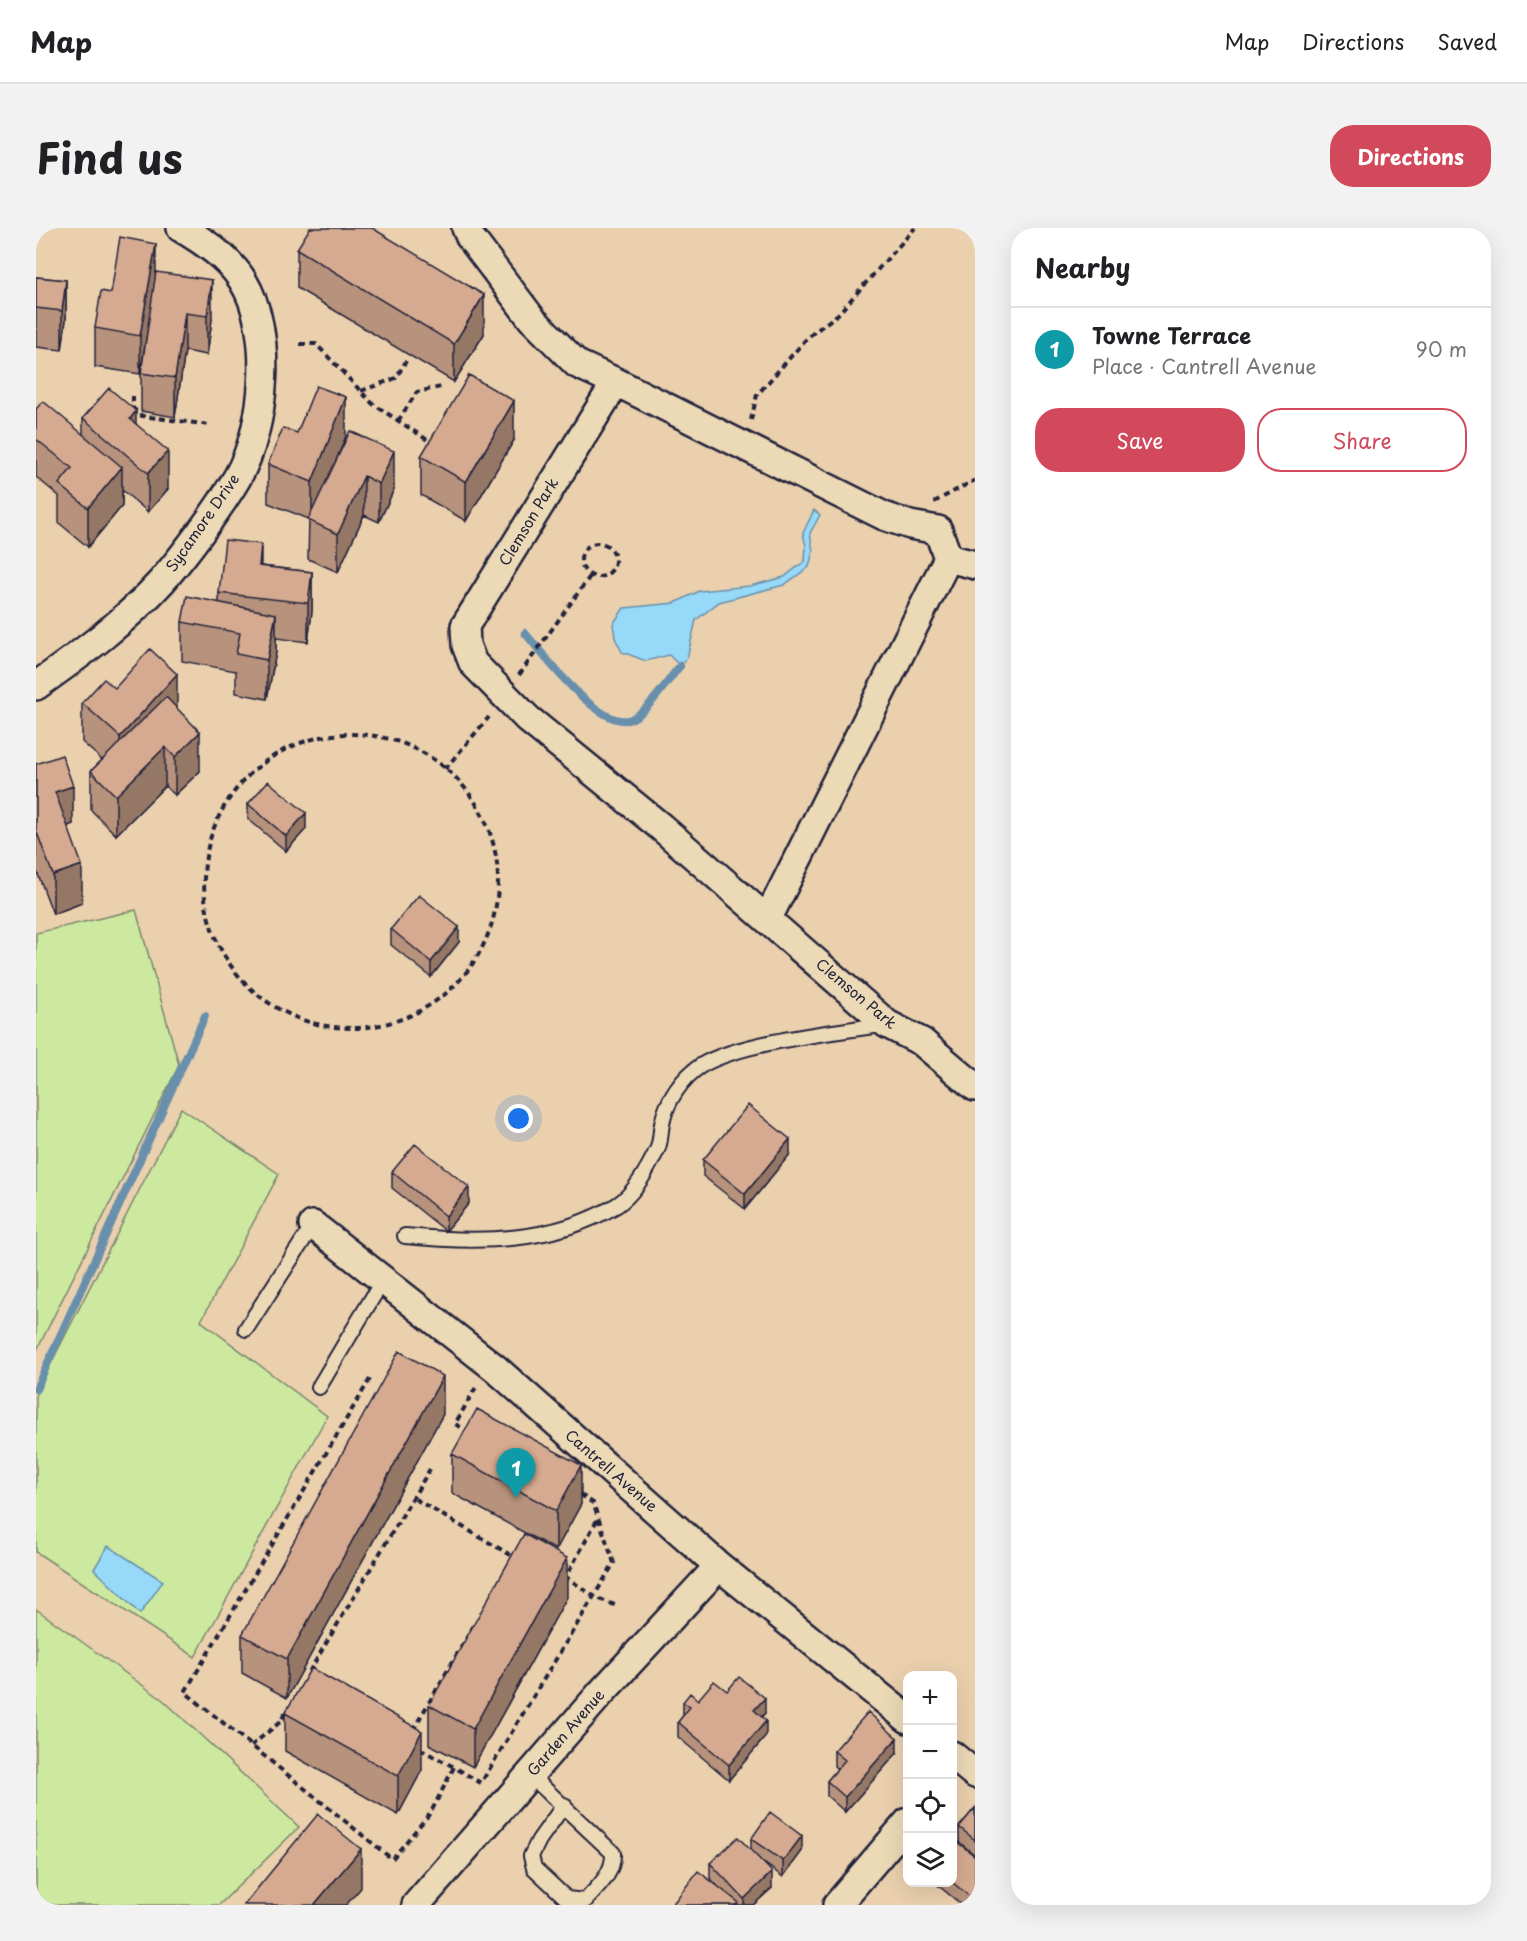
<!DOCTYPE html>
<meta charset="utf-8">
<style>
body{margin:0;font-family:"Playpen Sans",sans-serif;background:#f2f2f2;color:#202124}
.controls{position:absolute;right:18px;bottom:18px;display:grid;overflow:hidden;border-radius:12px;box-shadow:0 6px 24px #0002}
.controls button{width:54px;height:54px;display:grid;place-items:center;padding:0;border:0;border-bottom:2px solid #e0e0e0;background:#fff;color:#202124;font:30px sans-serif}
.you{position:absolute;left:483px;top:891px;width:21px;height:21px;margin:-15px;border:4px solid #fff;border-radius:50%;background:#1a73e8;box-shadow:0 0 0 9px #1a73e833}
.badge{display:grid;place-items:center;width:39px;height:39px;border-radius:50%;background:#d1495b;color:#fff;font-size:20px;font-weight:700}
.pin{position:absolute;translate:-50% -50px;filter:drop-shadow(0 2px 3px #0008)}
.pin::after{content:'';position:absolute;top:32px;width:21px;height:18px;background:inherit;clip-path:polygon(0 0,100% 0,50% 100%)}
.list{margin:0;padding:0;list-style:none}
h2{display:flex;justify-content:space-between;align-items:center;height:78px;margin:0;padding:0 24px;font-size:26px}
h2 small{font-size:20px;font-weight:400;color:#757577}
.list li{display:grid;grid-template-columns:39px 1fr auto;gap:18px;align-items:center;box-sizing:border-box;height:84px;padding:0 24px;border-top:2px solid #e0e0e0}
.list b{display:block;font-size:22px;white-space:nowrap}
.list p{margin:0;font-size:20px;white-space:nowrap;color:#757577}
.list em{font-size:20px;font-style:normal;color:#757577}
.actions{display:flex;gap:12px;padding:18px 24px}
.actions a{flex:1;padding:14px 0;border:2px solid #d1495b;border-radius:24px;text-align:center;font-size:21px;color:#d1495b}
.actions .main{background:#d1495b;color:#fff}
.icon{flex:none;width:33px;height:33px;fill:none;stroke:currentColor;stroke-width:2;stroke-linecap:round;stroke-linejoin:round}
.map{position:relative;flex:none;width:939px;height:1677px;overflow:hidden;border-radius:24px}
header{display:flex;align-items:center;gap:36px;box-sizing:border-box;height:84px;padding:0 30px;background:#fff;border-bottom:2px solid #e0e0e0}
header strong{font-size:28px}
nav{display:flex;gap:33px;margin-inline-start:auto;font-size:21px}
.intro{display:flex;align-items:center;justify-content:space-between;box-sizing:border-box;height:144px;padding:0 36px}
h1{margin:0;font-size:42px}
.button{padding:15px 27px;border-radius:24px;background:#d1495b;color:#fff;font-size:21px;font-weight:700}
main{display:flex;gap:36px;padding:0 36px}
aside{flex:1;background:#fff;border-radius:24px;box-shadow:0 6px 24px #0002}
.map>svg:first-child{display:block}
</style>
<header>
<strong>Map</strong>
<nav><a>Map</a><a>Directions</a><a>Saved</a></nav>
</header>
<div class="intro"><h1>Find us</h1><a class="button">Directions</a></div>
<main>
<div class="map">
<svg width="939" height="1677" viewBox="0 0 939 1677">
<rect width="100%" height="100%" fill="#ebd0ae"/>
<filter id="ink" filterUnits="userSpaceOnUse"><feTurbulence type="fractalNoise" baseFrequency=".0167" numOctaves="2"/><feDisplacementMap in="SourceGraphic" scale="12" xChannelSelector="R" yChannelSelector="G"/><feConvolveMatrix kernelMatrix="1 2 1 2 8 2 1 2 1" color-interpolation-filters="sRGB"/></filter>
<g filter="url(#ink)">
<path fill="#cde99f" stroke="#78866d" stroke-width="1.5" d="M100,682L143,837L0,1124V705Z
M145,880L243,946L165,1093L291,1188L159,1429L0,1324V1165Z
M0,1381L127,1472L263,1599L183,1677H0Z"/>
<path fill="#97d9f8" stroke="#6890ac" stroke-width="1.5" d="M778,282L784,287L774,305L777,323L773,339L748,357L683,374L660,392L651,430L644,438L633,427L610,433L586,424L579,410L577,396L588,380L639,375L663,363L714,358L748,349L769,333L770,318L767,305Z
M72,1318L127,1353L104,1386L58,1341Z"/>
<g fill="none" stroke-linecap="round" stroke-linejoin="round">
<path stroke="#6890ac" stroke-width="8" d="M489,405C507,426 567,507 597,490C615,480 630,454 644,438
M0,1161L169,788"/>
<defs>
<path id="service" d="M369,1008C441,1015 516,1016 581,977C598,966 612,941 621,922C625,914 624,905 626,896C630,874 646,849 666,837C708,813 802,804 851,796
M210,1101L277,997
M283,1159L347,1052
M494,1547L577,1625C578,1645 562,1659 549,1673L531,1671L498,1640L495,1628L503,1612L528,1577"/>
<path id="minor" d="M430,0L434,9L496,91L541,136L580,154
M912,330L939,337
M0,458C45,426 89,394 126,353C150,325 182,282 201,250C230,200 238,103 207,53C193,30 167,13 145,0
M732,690L912,330L902,302L874,297L848,288L580,154L429,398L430,417L437,435L492,491L625,599L851,796L886,814L939,859
M277,997L459,1140L683,1338L872,1491
M916,1527L939,1546
M380,1677L565,1465L683,1338
M801,1677L872,1594"/>
</defs>
<use href="#service" stroke="#22223b" stroke-width="18"/>
<use href="#minor" stroke="#22223b" stroke-width="32"/>
<path stroke="#22223b" stroke-width="4" stroke-dasharray="6 4.5" stroke-linecap="butt" d="M264,116H280L337,176L396,215
M325,163L360,150L370,133
M97,168V180L106,188L174,197
M715,192L721,167L772,109L802,86L879,0
M362,193L381,164L405,159
M898,274L939,252
M545 332a17 17 0 1 1 34 0a17 17 0 1 1-34 0Z
M483,447L555,347
M168 653a147 147 0 1 1 294 0a147 147 0 1 1-294 0Z
M409,541L453,489
M334,1151L149,1464L356,1631L395,1584L418,1539L445,1555L578,1335L557,1275L542,1265
M434,1204L419,1196L440,1159
M379,1271L478,1329
M561,1292L530,1349L559,1369L581,1378
M273,1444L394,1241
M377,1502L438,1397
M215,1518L244,1494L251,1482
M384,1521L418,1539"/>
<use href="#service" stroke="#ecdab7" stroke-width="14"/>
<use href="#minor" stroke="#ecdab7" stroke-width="27"/>
</g>
<path fill="#b7927c" stroke="#22223b" stroke-width="1.5" d="M261,21L448,106L418,154L261,60Z
M120,46L176,91L171,127L149,123L139,189L105,183V145L108,123L104,146L59,139V100L75,65Z
M0,49L30,52V91L26,122L0,119Z
M0,181L47,207V190L100,196L132,261L112,284L86,262V278L52,319L23,295V268L0,249Z
M261,205L310,208L300,232L358,261L343,294L328,287L302,344L272,331L273,291L232,275V236Z
M478,212L430,293L385,267V228Z
M225,338L276,344V383L272,414L240,410V424L231,471L200,465V443L146,433V394L183,374V365Z
M79,460L141,481L164,543L139,567L129,558L80,607L55,582V543L66,532L46,514V475Z
M0,536L37,596L32,598L46,675L17,686L0,641Z
M212,576L270,601L250,623L212,591Z
M355,701L423,714L395,749L355,717Z
M754,926L709,981L667,948V932Z
M356,944L433,975L410,1003L356,960Z
M407,1186L251,1470L206,1445V1407Z
M416,1226L545,1276L520,1322L416,1265Z
M531,1369L437,1539L393,1516V1477Z
M691,1463L729,1485L725,1489L730,1508L693,1552L642,1509V1494L647,1488V1474L662,1472Z
M249,1485L386,1542L362,1587L249,1523Z
M798,1523L861,1525L809,1584L791,1568V1553L801,1541L798,1538Z
M939,1580V1627L923,1614V1599Z
M715,1611L766,1623L747,1649L725,1633L736,1660L717,1677H636L683,1660L674,1650V1635L715,1623Z
M939,1628V1677H926L898,1654H916Z"/>
<path fill="#957765" stroke="#22223b" stroke-width="1.5" d="M120,16V54L104,146V108Z
M30,52V91L26,122V83Z
M176,52V91L171,127V88Z
M448,67V106L418,154V116Z
M149,85V123L139,189V150Z
M310,169V208L276,292V254Z
M478,173V212L430,293V254Z
M100,183V222L94,191Z
M132,223V261L112,284V245Z
M358,223V261L343,294V256Z
M86,239V278L52,319V280Z
M328,248V287L302,344V306Z
M225,316V355L223,338Z
M276,344V383L272,414V375Z
M240,386V424L231,471V432Z
M141,446V485L84,548V509Z
M164,504V543L139,567V529Z
M129,519V558L80,607V568Z
M37,558V596L19,603V564Z
M270,585V601L250,623V608Z
M46,637V675L17,686V647Z
M423,699V714L395,749V734Z
M754,911V926L709,981V966Z
M433,959V975L410,1003V988Z
M407,1148V1186L251,1470V1431Z
M545,1237V1276L520,1322V1283Z
M531,1330V1369L437,1539V1501Z
M729,1470V1485L718,1498V1482Z
M730,1493V1508L693,1552V1537Z
M386,1503V1542L362,1587V1548Z
M861,1510V1525L809,1584V1569Z
M766,1608V1623L747,1649V1633Z
M325,1621V1660L310,1677H278Z
M736,1644V1660L717,1677H708V1671Z"/>
<path fill="#d5aa90" stroke="#22223b" stroke-width="1.5" d="M274,0H336L448,67L418,116L261,21Z
M84,9L120,16L104,108L59,100L65,63L75,65Z
M120,44L176,52L171,88L149,85L139,150L105,145Z
M0,49L30,52L26,83L0,80Z
M433,147L478,173L430,254L385,228Z
M280,158L310,169L276,254L232,236L247,200L261,205Z
M73,160L100,183L94,191L132,223L112,245L47,190Z
M7,173L86,239L52,280L23,256L36,240L0,211V181Z
M314,203L358,223L343,256L328,248L302,306L272,292Z
M189,312L225,316L223,338L276,344L272,375L183,365Z
M151,368L240,386L231,432L200,426L204,405L146,394Z
M114,421L141,446L84,509L46,475L68,451L79,460Z
M130,469L164,504L139,529L129,519L80,568L55,543Z
M26,527L37,558L19,564L46,637L17,647L0,602V536Z
M232,553L270,585L250,608L212,576Z
M383,667L423,699L395,734L355,701Z
M712,877L754,911L709,966L667,932Z
M379,916L433,959L410,988L356,944Z
M363,1123L407,1148L251,1431L206,1407Z
M441,1181L545,1237L520,1283L416,1226Z
M488,1306L531,1330L437,1501L393,1477Z
M275,1440L386,1503L362,1548L249,1485Z
M703,1449L729,1470L718,1482L730,1493L693,1537L642,1494L654,1479L647,1474L654,1465L662,1472L678,1453L691,1463Z
M832,1484L861,1510L809,1569L791,1553L809,1532L798,1523Z
M939,1580V1612L923,1599Z
M734,1584L766,1608L747,1633L715,1611Z
M282,1586L325,1621L278,1677H208Z
M702,1609L736,1644L708,1671L674,1635Z
M916,1610L939,1628V1673L916,1654Z
M662,1643L702,1674L700,1677H636Z"/>
</g>
<g text-anchor="middle" stroke-width="4.5" stroke-linejoin="round" paint-order="stroke">
<g font-size="15" fill="#22223b" stroke="#ecdab7">
<text transform="translate(493 294) rotate(-59)" y="5">Clemson Park</text>
<text transform="translate(167 295) rotate(-55)" y="5">Sycamore Drive</text>
<text transform="translate(820 766) rotate(40)" y="5">Clemson Park</text>
<text transform="translate(575 1243) rotate(41)" y="5">Cantrell Avenue</text>
<text transform="translate(530 1505) rotate(-49)" y="5">Garden Avenue</text>
</g>
</g>
</svg>
<div class="controls">
<button>+</button>
<button>−</button>
<button><svg class="icon" aria-label="locate" viewBox="0 0 24 24"><circle cx="12" cy="12" r="6"/><path d="M12 2v4M12 18v4M2 12h4M18 12h4"/></svg></button>
<button><svg class="icon" aria-label="layers" viewBox="0 0 24 24"><path d="M12 4l9 5-9 5-9-5zM3 14l9 5 9-5"/></svg></button>
</div>
<div class="you"></div>
<div class="pin badge" style="left:480px;top:1270px;background:#0f9aa8">1</div>
</div>
<aside>
<h2>Nearby<small></small></h2>
<ul class="list">
<li><span class="badge" style="background:#0f9aa8">1</span><div><b>Towne Terrace</b><p>Place · Cantrell Avenue</p></div><em>90 m</em></li>
</ul>
<div class="actions"><a class="main">Save</a><a>Share</a></div>
</aside>
</main>
